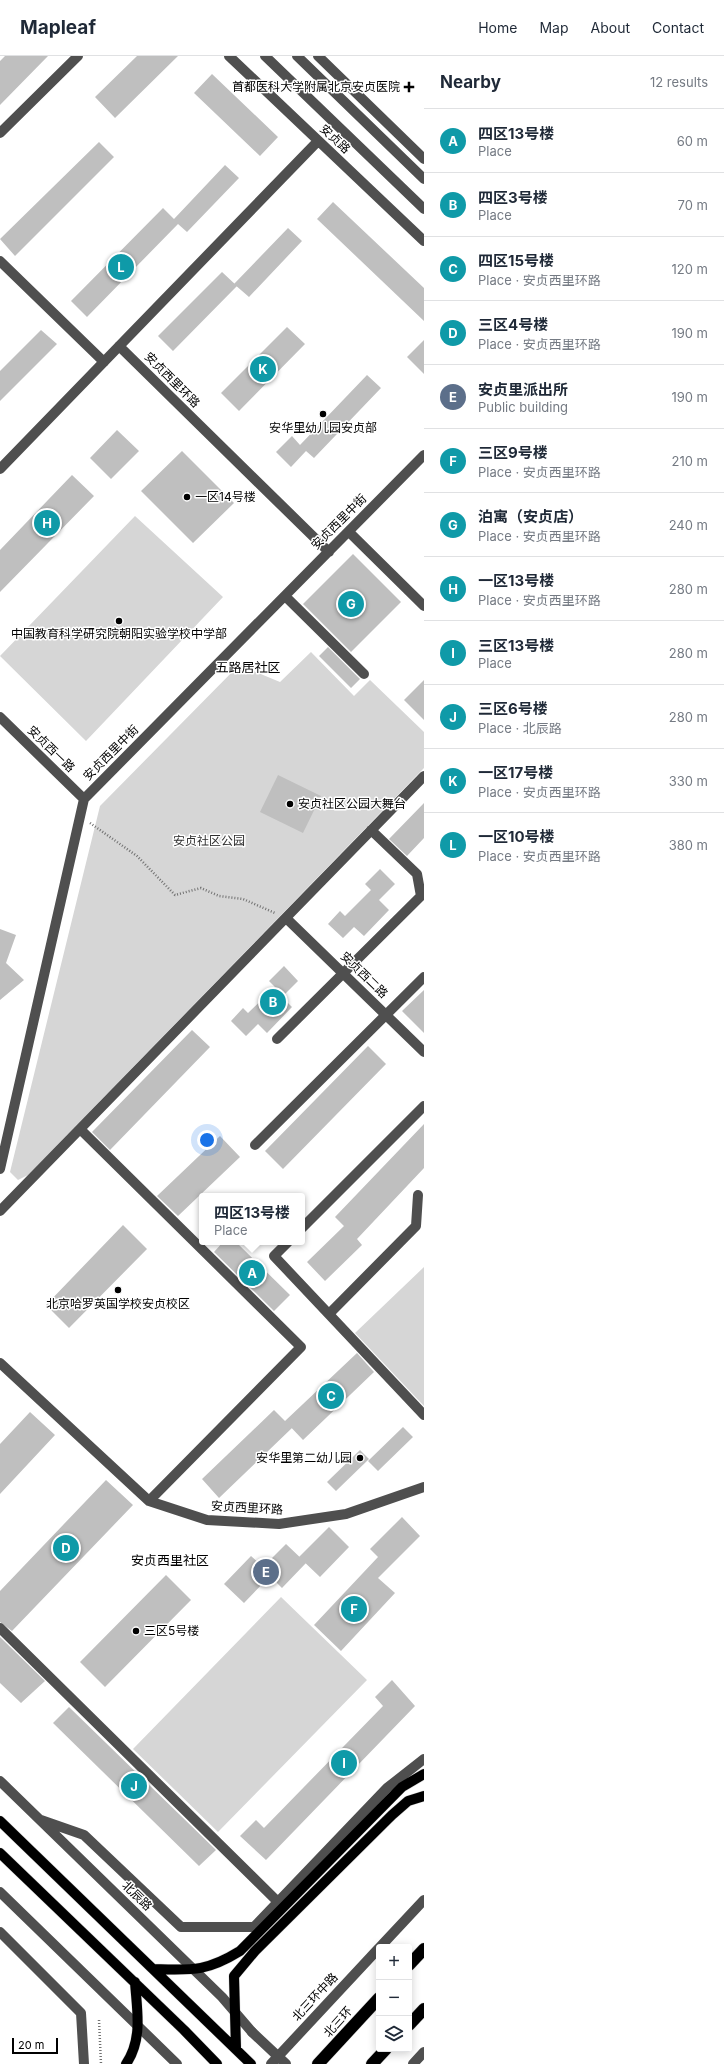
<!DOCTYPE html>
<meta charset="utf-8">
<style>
body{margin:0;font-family:Inter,"Noto Sans SC",sans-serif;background:#f6f6f7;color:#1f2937}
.controls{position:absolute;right:12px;bottom:12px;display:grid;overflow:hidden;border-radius:4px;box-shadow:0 2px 10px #0003}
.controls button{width:36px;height:36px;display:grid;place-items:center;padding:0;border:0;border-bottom:1px solid #e0e1e3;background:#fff;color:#1f2937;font:20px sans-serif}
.scale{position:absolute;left:12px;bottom:10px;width:46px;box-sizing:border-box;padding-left:4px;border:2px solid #000;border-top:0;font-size:11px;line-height:14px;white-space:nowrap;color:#000;-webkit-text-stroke:3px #fff;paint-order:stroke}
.you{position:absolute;left:207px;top:1084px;width:14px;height:14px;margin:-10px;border:3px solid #fff;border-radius:50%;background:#1a73e8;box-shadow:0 0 0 6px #1a73e833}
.badge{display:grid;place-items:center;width:26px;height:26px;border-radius:50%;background:#000;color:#fff;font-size:13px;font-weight:700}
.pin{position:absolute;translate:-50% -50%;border:2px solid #fff;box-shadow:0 1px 4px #0006}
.popup{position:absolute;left:199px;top:1137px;width:106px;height:52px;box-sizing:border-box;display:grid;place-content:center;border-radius:4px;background:#fff;filter:drop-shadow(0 1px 3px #0005);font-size:13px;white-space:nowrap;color:#747a83}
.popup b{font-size:15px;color:#1f2937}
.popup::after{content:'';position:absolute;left:50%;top:100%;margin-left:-8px;border:8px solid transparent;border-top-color:#fff}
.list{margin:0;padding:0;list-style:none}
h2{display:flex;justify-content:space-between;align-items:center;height:52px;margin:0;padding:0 16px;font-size:17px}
h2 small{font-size:13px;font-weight:400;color:#747a83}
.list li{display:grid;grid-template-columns:26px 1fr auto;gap:12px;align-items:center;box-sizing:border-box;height:64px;padding:0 16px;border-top:1px solid #e0e1e3}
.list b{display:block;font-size:15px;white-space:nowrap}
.list p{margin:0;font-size:13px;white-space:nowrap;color:#747a83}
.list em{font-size:13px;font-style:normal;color:#747a83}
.icon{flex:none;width:22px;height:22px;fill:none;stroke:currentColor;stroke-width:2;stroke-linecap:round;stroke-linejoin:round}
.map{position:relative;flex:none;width:424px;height:2008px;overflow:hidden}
header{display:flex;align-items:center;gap:24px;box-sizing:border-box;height:56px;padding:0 20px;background:#fff;border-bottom:1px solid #e0e1e3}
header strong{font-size:19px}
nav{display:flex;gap:22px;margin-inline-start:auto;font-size:14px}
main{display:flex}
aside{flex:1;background:#fff}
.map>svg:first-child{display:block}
</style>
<header>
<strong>Mapleaf</strong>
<nav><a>Home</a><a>Map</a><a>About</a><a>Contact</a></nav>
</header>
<main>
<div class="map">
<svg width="424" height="2008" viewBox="0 0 424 2008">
<rect width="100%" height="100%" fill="#fff"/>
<path fill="#d6d6d6" d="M135,460L223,541L86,685L0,600Z
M311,596L354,640L370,624L424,676V712L28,1119L18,1124L10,1116L100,750L239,609L280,626Z
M424,1211V1350L355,1277Z
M281,1541L367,1624L218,1776L133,1693Z"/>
<path fill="#bfbfbf" d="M5,0H48L0,49V5Z
M137,0H178L115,62L95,41Z
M212,18L278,81L260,100L194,37Z
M99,86L114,101L15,200L0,183Z
M225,109L239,122L187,176L178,168L87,261L71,245L163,152L174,163Z
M333,146L424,232V265L317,163Z
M288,172L302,185L249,241L234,228Z
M222,216L237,230L173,295L158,280Z
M287,271L305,288L239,355L221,337Z
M41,274L57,288L0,345V315Z
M424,284V318L407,301Z
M367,319L381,332L314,402L306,395L291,411L276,396L292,380L300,389Z
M117,374L139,395L111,423L90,402Z
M182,395L234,447L193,487L141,435Z
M72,419L94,440L0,536V494Z
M353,498L401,546L351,596L303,548Z
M328,591L360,623L351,632L319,600Z
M424,624V664L404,644Z
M278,719L321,740L303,777L260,756Z
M424,747V782L407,800L389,783Z
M380,813L395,828L379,844L389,854L364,880L354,871L343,882L328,868L340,855L345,860L371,834L365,828Z
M0,873L16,879L6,907L24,924L0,944Z
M284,910L298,925L282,941L292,951L267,977L258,968L246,980L231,965L243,952L248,957L275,931L269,925Z
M424,934V977L402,955Z
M192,974L210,991L110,1094L92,1076Z
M368,990L386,1008L283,1113L265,1095Z
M424,1068V1112L357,1183L362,1189L325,1225L307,1206L344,1170L335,1161Z
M220,1080L240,1101L178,1160L157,1140Z
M123,1169L147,1193L69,1272L46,1249Z
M223,1186H236L290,1239L274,1255L214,1196Z
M357,1297L374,1316L303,1384L285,1365Z
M274,1354L292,1372L219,1442L202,1423Z
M30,1356L55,1379L0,1438V1388Z
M403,1371L413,1381L378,1415L368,1405Z
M360,1394L369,1403L336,1435L327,1426Z
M106,1424L133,1449L12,1575L0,1566V1535Z
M402,1461L420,1480L378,1522L395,1537L341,1595L314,1569L378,1501L370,1493Z
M329,1471L349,1491L320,1521L299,1501Z
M286,1488L306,1507L282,1532L270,1520L244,1547L224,1528L251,1500L263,1511Z
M166,1519L191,1544L105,1631L80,1606Z
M0,1581L45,1625L21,1647L0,1627Z
M392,1624L415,1650L266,1804L240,1780L256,1764L264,1772L383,1650L375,1641Z
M69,1651L216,1794L199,1810L53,1667Z"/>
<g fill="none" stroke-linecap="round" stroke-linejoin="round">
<defs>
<path id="major" d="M0,1765L251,2008
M0,1797L184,1974L217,2008
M153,1913C192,1914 206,1916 240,1895L402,1731L424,1718
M236,1993L234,1920L255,1895L392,1759L408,1745L424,1740
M126,2008C143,1983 137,1955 135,1926"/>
<path id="highway" d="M409,1909L424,1893
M409,1969L424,1953
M318,2008L379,1942
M372,2008L386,1993"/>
</defs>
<use href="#major" stroke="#dbdbdb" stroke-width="11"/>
<use href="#highway" stroke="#dbdbdb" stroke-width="13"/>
<path stroke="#717171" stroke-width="2.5" stroke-dasharray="1 2" stroke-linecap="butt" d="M90,767L137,800L175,839L201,832L219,840L243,843L275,857
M99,1964L101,2008"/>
<path stroke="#4f4f4f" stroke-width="10" d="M229,0L424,185
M265,0L424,153
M297,0L424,123
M318,0L424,103
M0,77L78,0
M0,205L104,306
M119,290L329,496
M0,413L318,85
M349,476L424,550
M285,540L364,618
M0,661L84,743
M286,862L424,996
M277,983L421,840L417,818L371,774
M80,1073L301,1291L149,1445
M255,1089L424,921
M0,1113L84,743L424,399
M0,1155L424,720
M302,1172L424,1050
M288,1186L274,1200L424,1359
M329,1258L416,1170L418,1139
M0,1307L149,1445L207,1464L279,1468L346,1458L424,1431
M0,1572L278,1846
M0,1725L222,1941L252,1976
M41,1764L84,1779L181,1871H254L387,1732L424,1703
M0,1836L177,2008
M0,1876L81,1957L84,2008
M380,1891L424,1844
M271,2008L379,1892
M413,2008L424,1996"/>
<use href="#major" stroke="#000" stroke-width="10"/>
<use href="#highway" stroke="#000" stroke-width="12"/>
<path stroke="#4f4f4f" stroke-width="10" d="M252,1976L286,2008"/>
</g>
<g fill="#000" stroke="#fff" stroke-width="1.5">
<path d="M407 25h4v4h4v4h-4v4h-4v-4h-4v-4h4z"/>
<circle cx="323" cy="358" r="4"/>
<circle cx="187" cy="441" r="4"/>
<circle cx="119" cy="565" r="4"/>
<circle cx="290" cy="748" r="4"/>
<circle cx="118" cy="1234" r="4"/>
<circle cx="360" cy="1402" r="4"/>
<circle cx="136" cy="1575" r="4"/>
</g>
<g text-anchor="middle" stroke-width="3" stroke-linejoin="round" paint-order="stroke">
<g font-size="12" fill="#000" stroke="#fff">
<text x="400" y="35" text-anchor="end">首都医科大学附属北京安贞医院</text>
<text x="323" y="376">安华里幼儿园安贞部</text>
<text x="195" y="445" text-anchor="start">一区14号楼</text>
<text x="119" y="582">中国教育科学研究院朝阳实验学校中学部</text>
<text x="298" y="752" text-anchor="start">安贞社区公园大舞台</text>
<text x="118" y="1252">北京哈罗英国学校安贞校区</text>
<text x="352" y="1406" text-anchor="end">安华里第二幼儿园</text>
<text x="144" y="1579" text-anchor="start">三区5号楼</text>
</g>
<g font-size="12" fill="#000" stroke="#fff">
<text transform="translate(335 83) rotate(43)" y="4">安贞路</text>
<text transform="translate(172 324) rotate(45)" y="4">安贞西里环路</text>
<text transform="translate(339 466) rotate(-45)" y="4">安贞西里中街</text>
<text transform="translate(51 693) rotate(44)" y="4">安贞西一路</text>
<text transform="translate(111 697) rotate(-45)" y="4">安贞西里中街</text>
<text transform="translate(364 919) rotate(44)" y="4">安贞西二路</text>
<text transform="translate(247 1452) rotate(3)" y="4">安贞西里环路</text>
<text transform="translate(137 1840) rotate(44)" y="4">北辰路</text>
<text transform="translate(315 1941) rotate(-47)" y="4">北三环中路</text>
<text transform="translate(338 1966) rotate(-48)" y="4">北三环</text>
</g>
<g font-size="12" fill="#2d2d2d" stroke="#fff">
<text x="209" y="789">安贞社区公园</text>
</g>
<g font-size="13" fill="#000" stroke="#fff">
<text x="248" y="616">五路居社区</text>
<text x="170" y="1509">安贞西里社区</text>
</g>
</g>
</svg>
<div class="controls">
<button>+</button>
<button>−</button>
<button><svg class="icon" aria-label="layers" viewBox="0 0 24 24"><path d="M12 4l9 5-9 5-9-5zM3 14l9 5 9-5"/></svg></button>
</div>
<div class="scale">20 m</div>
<div class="you"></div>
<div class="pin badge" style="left:252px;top:1217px;background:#0f9aa8">A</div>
<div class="popup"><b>四区13号楼</b>Place</div>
<div class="pin badge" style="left:273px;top:946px;background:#0f9aa8">B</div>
<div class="pin badge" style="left:331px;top:1340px;background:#0f9aa8">C</div>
<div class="pin badge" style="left:66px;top:1492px;background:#0f9aa8">D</div>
<div class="pin badge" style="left:266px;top:1516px;background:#5c6f8a">E</div>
<div class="pin badge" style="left:354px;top:1553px;background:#0f9aa8">F</div>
<div class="pin badge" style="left:351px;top:548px;background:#0f9aa8">G</div>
<div class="pin badge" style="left:47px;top:467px;background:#0f9aa8">H</div>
<div class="pin badge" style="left:344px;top:1707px;background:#0f9aa8">I</div>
<div class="pin badge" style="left:134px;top:1730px;background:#0f9aa8">J</div>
<div class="pin badge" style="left:263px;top:313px;background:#0f9aa8">K</div>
<div class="pin badge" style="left:121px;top:211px;background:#0f9aa8">L</div>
</div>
<aside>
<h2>Nearby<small>12 results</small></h2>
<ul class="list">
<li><span class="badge" style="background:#0f9aa8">A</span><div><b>四区13号楼</b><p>Place</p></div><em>60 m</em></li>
<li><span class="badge" style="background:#0f9aa8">B</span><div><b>四区3号楼</b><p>Place</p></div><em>70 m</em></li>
<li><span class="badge" style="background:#0f9aa8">C</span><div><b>四区15号楼</b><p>Place · 安贞西里环路</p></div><em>120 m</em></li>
<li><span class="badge" style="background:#0f9aa8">D</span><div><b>三区4号楼</b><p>Place · 安贞西里环路</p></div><em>190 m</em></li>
<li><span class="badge" style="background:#5c6f8a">E</span><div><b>安贞里派出所</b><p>Public building</p></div><em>190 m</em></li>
<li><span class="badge" style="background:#0f9aa8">F</span><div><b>三区9号楼</b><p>Place · 安贞西里环路</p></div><em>210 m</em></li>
<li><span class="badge" style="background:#0f9aa8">G</span><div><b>泊寓（安贞店）</b><p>Place · 安贞西里环路</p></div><em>240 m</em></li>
<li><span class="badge" style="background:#0f9aa8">H</span><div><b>一区13号楼</b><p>Place · 安贞西里环路</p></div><em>280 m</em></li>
<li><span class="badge" style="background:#0f9aa8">I</span><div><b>三区13号楼</b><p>Place</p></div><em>280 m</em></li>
<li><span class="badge" style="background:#0f9aa8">J</span><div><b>三区6号楼</b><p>Place · 北辰路</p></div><em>280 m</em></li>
<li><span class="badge" style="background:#0f9aa8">K</span><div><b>一区17号楼</b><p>Place · 安贞西里环路</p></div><em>330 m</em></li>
<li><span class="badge" style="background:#0f9aa8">L</span><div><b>一区10号楼</b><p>Place · 安贞西里环路</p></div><em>380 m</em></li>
</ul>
</aside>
</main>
